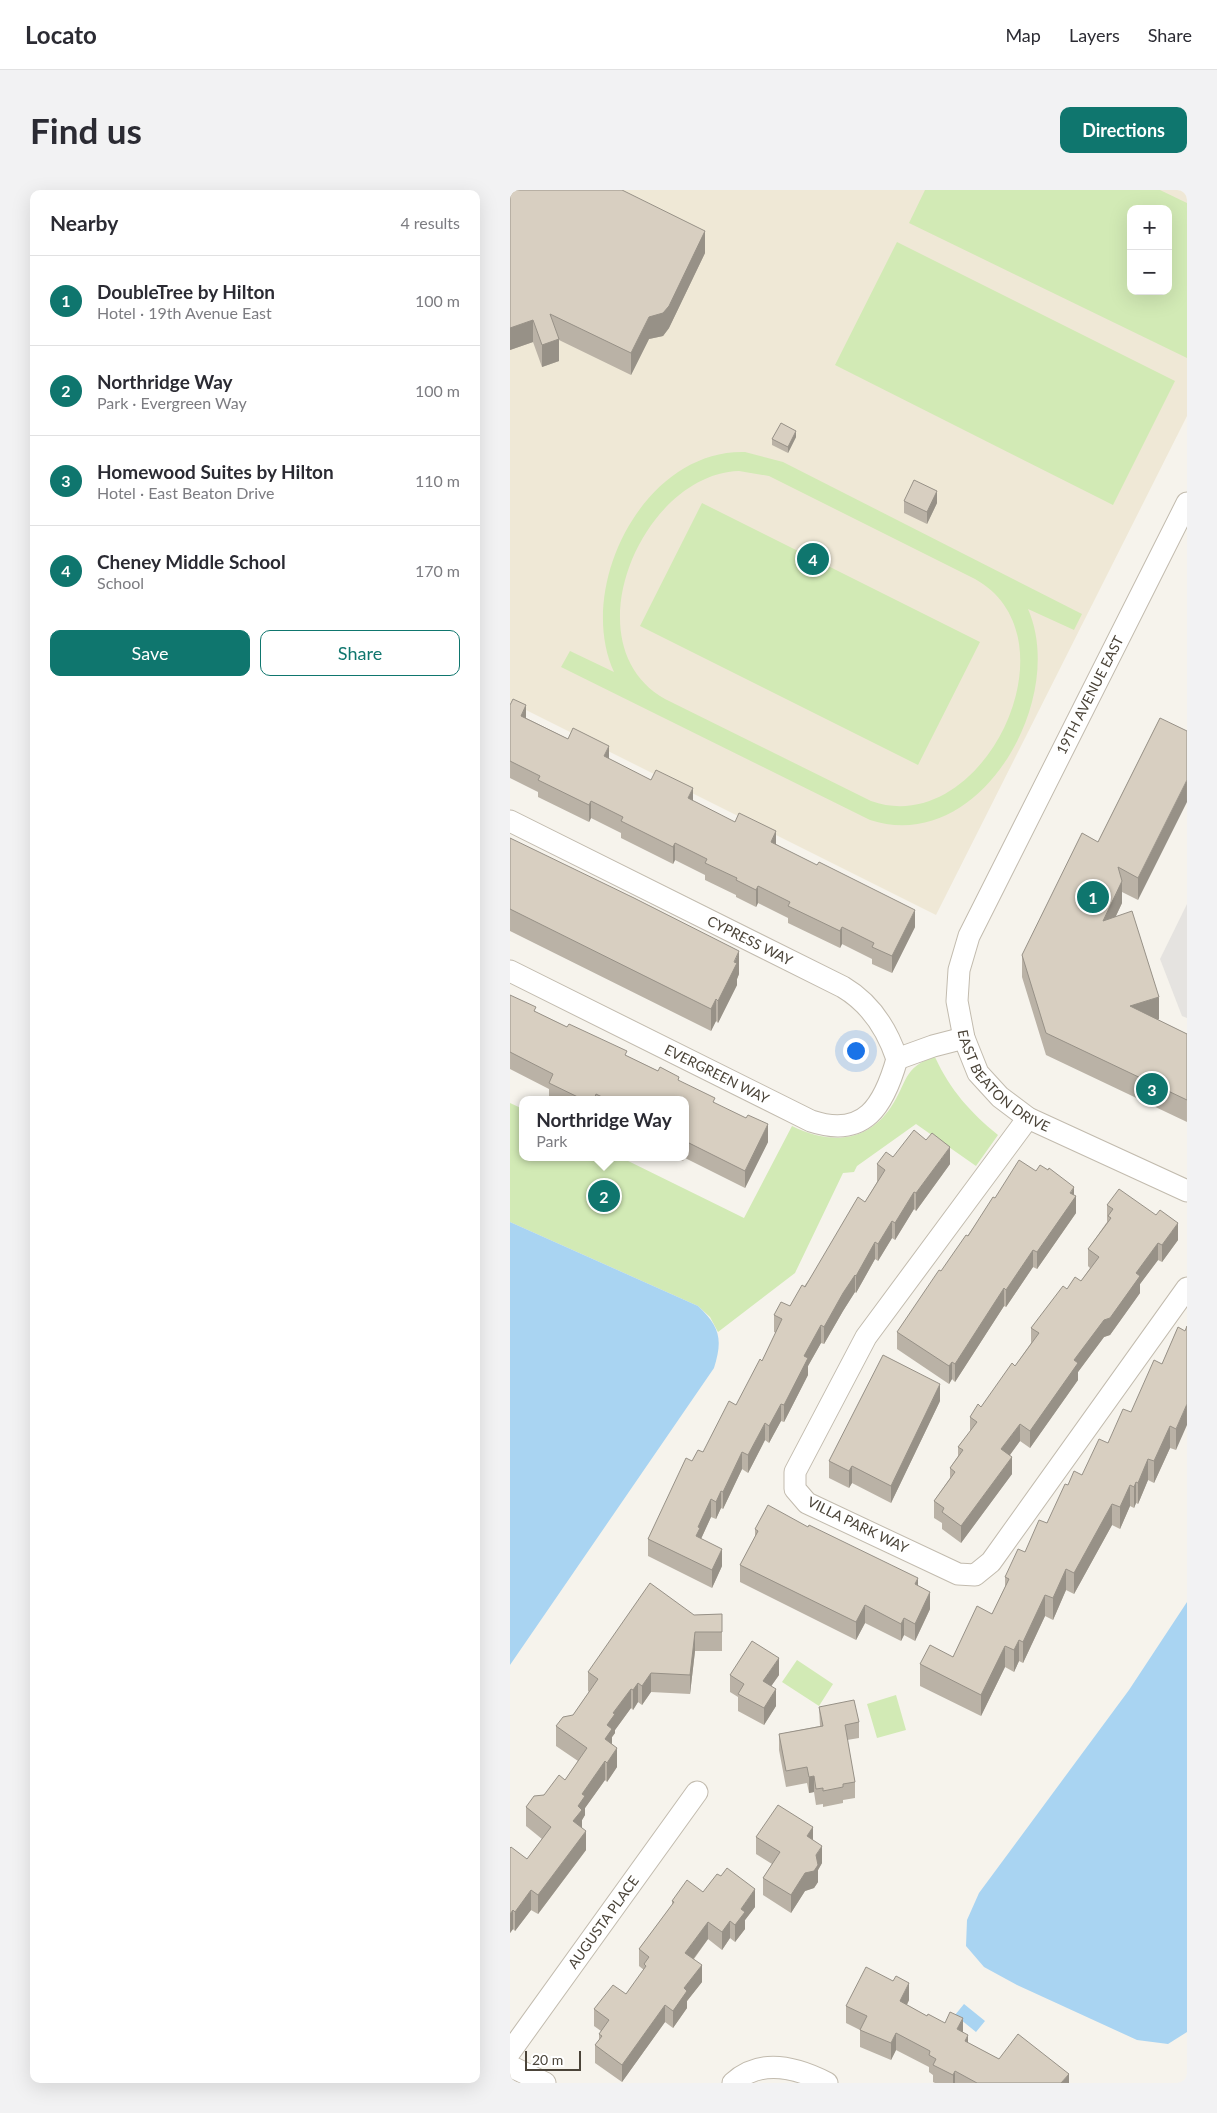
<!DOCTYPE html>
<meta charset="utf-8">
<style>
body{margin:0;font-family:Lato,sans-serif;background:#f2f2f3;color:#2b2b33}
.controls{position:absolute;right:15px;top:15px;display:grid;overflow:hidden;border-radius:10px;box-shadow:0 5px 20px #0002}
.controls button{width:45px;height:45px;display:grid;place-items:center;padding:0;border:0;border-bottom:1px solid #e1e1e2;background:#fff;color:#2b2b33;font:25px sans-serif}
.scale{position:absolute;left:15px;bottom:12px;width:56px;box-sizing:border-box;padding-left:5px;border:2px solid #4b4439;border-top:0;font-size:14px;line-height:18px;white-space:nowrap;color:#4b4439;-webkit-text-stroke:4px #fff;paint-order:stroke}
.you{position:absolute;left:345px;top:860px;width:18px;height:18px;margin:-12px;border:4px solid #fff;border-radius:50%;background:#1a73e8;box-shadow:0 0 0 8px #1a73e833}
.badge{display:grid;place-items:center;width:32px;height:32px;border-radius:50%;background:#0f766e;color:#fff;font-size:16px;font-weight:700}
.pin{position:absolute;translate:-50% -50%;border:2px solid #fff;box-shadow:0 1px 5px #0006}
.popup{position:absolute;left:9px;top:906px;width:170px;height:65px;box-sizing:border-box;display:grid;place-content:center;border-radius:10px;background:#fff;filter:drop-shadow(0 1px 4px #0005);font-size:16px;white-space:nowrap;color:#7c7c81}
.popup b{font-size:19px;color:#2b2b33}
.popup::after{content:'';position:absolute;left:50%;top:100%;margin-left:-10px;border:10px solid transparent;border-top-color:#fff}
.list{margin:0;padding:0;list-style:none}
h2{display:flex;justify-content:space-between;align-items:center;height:65px;margin:0;padding:0 20px;font-size:21px}
h2 small{font-size:16px;font-weight:400;color:#7c7c81}
.list li{display:grid;grid-template-columns:32px 1fr auto;gap:15px;align-items:center;box-sizing:border-box;height:90px;padding:0 20px;border-top:1px solid #e1e1e2}
.list b{display:block;font-size:19px;white-space:nowrap}
.list p{margin:0;font-size:16px;white-space:nowrap;color:#7c7c81}
.list em{font-size:16px;font-style:normal;color:#7c7c81}
.actions{display:flex;gap:10px;padding:15px 20px}
.actions a{flex:1;padding:11px 0;border:1px solid #0f766e;border-radius:10px;text-align:center;font-size:18px;color:#0f766e}
.actions .main{background:#0f766e;color:#fff}
.map{position:relative;flex:none;width:677px;height:1893px;overflow:hidden;border-radius:10px}
header{display:flex;align-items:center;gap:30px;box-sizing:border-box;height:70px;padding:0 25px;background:#fff;border-bottom:1px solid #e1e1e2}
header strong{font-size:24px}
nav{display:flex;gap:28px;margin-inline-start:auto;font-size:18px}
.intro{display:flex;align-items:center;justify-content:space-between;box-sizing:border-box;height:120px;padding:0 30px}
h1{margin:0;font-size:35px}
.button{padding:12px 22px;border-radius:10px;background:#0f766e;color:#fff;font-size:18px;font-weight:700}
main{display:flex;gap:30px;padding:0 30px}
aside{flex:1;background:#fff;border-radius:10px;box-shadow:0 5px 20px #0002}
.map>svg:first-child{display:block}
</style>
<header>
<strong>Locato</strong>
<nav><a>Map</a><a>Layers</a><a>Share</a></nav>
</header>
<div class="intro"><h1>Find us</h1><a class="button">Directions</a></div>
<main>
<aside>
<h2>Nearby<small>4 results</small></h2>
<ul class="list">
<li><span class="badge">1</span><div><b>DoubleTree by Hilton</b><p>Hotel · 19th Avenue East</p></div><em>100 m</em></li>
<li><span class="badge">2</span><div><b>Northridge Way</b><p>Park · Evergreen Way</p></div><em>100 m</em></li>
<li><span class="badge">3</span><div><b>Homewood Suites by Hilton</b><p>Hotel · East Beaton Drive</p></div><em>110 m</em></li>
<li><span class="badge">4</span><div><b>Cheney Middle School</b><p>School</p></div><em>170 m</em></li>
</ul>
<div class="actions"><a class="main">Save</a><a>Share</a></div>
</aside>
<div class="map">
<svg width="677" height="1893" viewBox="0 0 677 1893">
<rect width="100%" height="100%" fill="#f6f3ec"/>
<path fill="#efe8d6" fill-rule="evenodd" d="M0,0H677V226L426,725L0,512ZM621,19H658V101H621Z"/>
<path fill="#d2eab5" fill-rule="evenodd" d="M415,0H650L677,13V168L399,33ZM621,19H658V101H621Z
M387,52L665,191L603,315L325,175Z
M235,262L273,272L572,424L564,440L518,419C558,510 469,666 360,630L51,477L60,461L104,482C65,397 134,259 235,262ZM229,281L259,286L465,389C571,448 472,651 361,611L155,509C59,455 132,284 229,281Z
M192,313L470,452L408,575L130,436Z
M425,867C440,900 461,923 488,945L466,976L406,934L347,976L344,982L333,983L285,1083L208,1142L200,1127L188,1116L0,1032V913L13,919V967H110L234,1028L282,936C319,954 356,954 381,917C397,894 393,876 425,867Z
M287,1470L323,1494L309,1516L272,1492Z
M386,1505L396,1540L367,1548L357,1514Z"/>
<path fill="#e5e3e0" d="M677,714V828L672,826L650,769Z"/>
<path fill="#a9d4f2" d="M0,1032L188,1116C210,1137 213,1149 204,1178L0,1475Z
M677,1412V1842L658,1854L627,1850L507,1795L474,1777L456,1756L457,1730L469,1703L619,1500Z
M454,1814L475,1831L466,1842L445,1825Z"/>
<g fill="none" stroke-linecap="round" stroke-linejoin="round">
<defs>
<g id="minor">
<path id="s1" d="M677,313L459,746L449,780L447,811L454,848L468,883L490,907L518,928L677,1001"/>
<path id="s2" d="M0,631L333,797C360,813 377,839 387,869L423,856L454,848"/>
<path id="s3" d="M0,781L301,931C355,949 374,915 387,869"/>
<path d="M518,928L356,1147L285,1282V1299L297,1313L448,1384L465,1385L481,1372L677,1098"/>
<path id="s4" d="M0,1862L187,1602"/>
<path d="M0,1876L35,1893"/>
<path d="M223,1893C251,1867 288,1878 317,1893"/>
</g>
</defs>
<use href="#minor" stroke="#c2bbae" stroke-width="23"/>
<use href="#minor" stroke="#fff" stroke-width="21"/>
</g>
<path fill="#bab2a6" d="M0,0L195,63L159,138L153,146L139,149L121,185L49,150V171L32,177L23,152L0,160Z
M286,247L278,263L262,255V249Z
M394,311L427,313L417,334L394,323Z
M0,515L16,528L183,611L266,654L405,737L382,783L362,774V769L332,754L330,758L278,733V728L248,713L246,717L226,707V705L195,690V685L165,670L163,674L111,648V643L81,628L79,632L28,607V602L0,588Z
M650,528L628,710L612,702V713L606,726L649,829L648,830L677,844V932L536,865L512,787V765L588,652Z
M0,648L229,784L227,789V795L208,833L206,831L201,841L0,741Z
M0,805L26,822L169,891L205,913L258,952L235,998L175,968L173,971L164,967H175V910H39V899L0,879Z
M383,967L440,974L406,1021L404,1019L385,1050L382,1048L368,1071L365,1069L346,1103L345,1102L333,1121L314,1154L311,1153L298,1176V1185L274,1232L271,1231L259,1253L255,1250L238,1283L232,1279L213,1319L211,1318L206,1329L201,1327L191,1349L212,1376L202,1398L138,1366V1349L182,1271L193,1262L226,1215L252,1171L266,1143L264,1142V1125L280,1116L355,1012L367,992V974Z
M564,1005L566,1023L527,1079L523,1077L496,1117L494,1116L445,1192L442,1189L439,1194L387,1159V1142L485,1008Z
M597,1015L668,1050L652,1072L648,1070L630,1094V1103L600,1145L594,1147L568,1182V1190L520,1258L510,1251L500,1265L502,1284L451,1353L432,1339V1333L424,1328V1311L440,1288V1278L448,1266V1257L460,1242V1227L471,1217L505,1176L521,1153V1138L557,1099L571,1091L580,1078L578,1076V1059L597,1032Z
M668,1137L666,1260L660,1258L644,1293L638,1290L628,1314L626,1313L624,1318L620,1316L610,1339L602,1335L564,1404L556,1400L543,1430L535,1426L513,1473L509,1471L504,1482L495,1477L471,1526L410,1496V1474L443,1467L482,1424L495,1397V1387L537,1333L558,1295L572,1285L598,1253L621,1222L652,1174Z
M430,1211L381,1313L342,1293L339,1298L319,1288V1271Z
M298,1337L408,1396L420,1419L405,1451L394,1445L391,1451L355,1433L346,1450L230,1392V1375L245,1347V1339Z
M212,1424V1461H185L180,1504L141,1502L132,1515L128,1512L123,1520L121,1518L105,1540V1543L102,1547V1555L107,1577L97,1592L95,1590L75,1618V1625L72,1630V1638L76,1660L28,1724L21,1720L5,1741L3,1739L0,1743V1658L17,1669L32,1649L16,1636V1617L55,1590L68,1571L46,1556V1536L63,1525L79,1502L78,1501V1482L184,1425Z
M220,1485H269L261,1496L266,1516L254,1535L228,1521V1507L220,1502Z
M309,1517L349,1532V1548L337,1550L345,1592V1608L333,1610V1613L313,1617V1614L306,1615L304,1602L299,1603L297,1593L276,1597L269,1560V1544L310,1536Z
M246,1647L303,1650L312,1673L308,1680V1692L304,1698L295,1701L281,1723L253,1705V1688L262,1674L246,1664Z
M193,1702L245,1717L235,1730V1739L225,1752L220,1748L212,1760L198,1749L184,1769L192,1792L177,1811V1818L163,1838L155,1832L112,1892L85,1873V1855L89,1850V1844L91,1841L84,1836V1819L116,1804L134,1780L129,1776V1759L162,1715V1711Z
M383,1791L399,1810L397,1815L417,1826L453,1842L458,1853L489,1869L559,1893H425L423,1892V1885L419,1882V1877L386,1860L381,1870L350,1857V1840L336,1833V1816Z"/>
<path fill="#979187" d="M195,41V63L159,138L153,146L139,149L121,185V163L139,127Z
M23,130V152L0,160V138Z
M49,149V171L32,177V155Z
M286,241V247L278,263V257Z
M427,301V313L417,334V322Z
M16,515V533L11,526Z
M99,556V573L94,566Z
M677,590V612L628,710V688Z
M183,598V615L178,608Z
M81,611V628L79,632V615Z
M266,641V658L261,652Z
M165,653V670L163,674V657Z
M612,691V713L593,753V731Z
M248,696V713L246,717V700Z
M405,720V737L382,783V766Z
M332,737V754L330,758V741Z
M229,761V784L227,789V795L208,833V811Z
M649,807V829L620,839V816Z
M206,809V831L201,841V819Z
M258,934V952L235,998V981Z
M440,957V974L406,1021V1003Z
M564,997V1008L566,1006V1023L527,1079V1062Z
M404,1002V1019L385,1050V1033Z
M382,1031V1048L368,1071V1054Z
M668,1033V1050L652,1072V1055Z
M365,1052V1069L346,1103V1086Z
M648,1053V1070L630,1094V1103L600,1145L594,1147L568,1182V1190L520,1258V1241L564,1170L626,1083Z
M523,1060V1077L496,1117V1100Z
M345,1085V1102L333,1121L314,1154V1137L333,1103Z
M494,1098V1116L445,1192V1174Z
M311,1135V1153L298,1176V1185L274,1232V1215L294,1166Z
M442,1172V1189L439,1194V1176Z
M430,1194V1211L381,1313V1296Z
M271,1214V1231L259,1253V1236Z
M677,1214V1235L666,1260V1239Z
M255,1233V1250L238,1283V1265Z
M510,1234V1251L491,1277V1259Z
M660,1236V1258L644,1293V1271Z
M232,1262V1279L213,1319V1302Z
M502,1267V1284L451,1353V1336Z
M638,1269V1290L628,1314V1293Z
M342,1276V1293L339,1298V1281Z
M626,1292V1313L624,1318V1297Z
M620,1295V1316L610,1339V1317Z
M211,1301V1318L206,1329V1312Z
M201,1309V1327L190,1351L186,1346L188,1337Z
M602,1314V1335L564,1404V1383Z
M212,1359V1376L202,1398V1380Z
M556,1379V1400L543,1430V1408Z
M408,1388V1405L405,1394Z
M420,1402V1419L405,1451V1434Z
M535,1405V1426L513,1473V1452Z
M355,1415V1433L346,1450V1432Z
M394,1428V1445L391,1451V1434Z
M185,1442V1461L180,1504V1485Z
M509,1450V1471L504,1482V1460Z
M495,1456V1477L471,1526V1505Z
M269,1468V1485L253,1508V1491Z
M141,1483V1502L132,1515V1496Z
M128,1493V1512L123,1520V1500Z
M121,1499V1518L105,1540V1543L102,1547V1558L95,1549L97,1535L103,1523Z
M266,1499V1516L254,1535V1518Z
M107,1558V1577L97,1592V1573Z
M95,1571V1590L75,1618V1625L72,1630V1639L63,1631L72,1604Z
M304,1586V1602L299,1603V1587Z
M303,1637V1654L297,1646Z
M76,1641V1660L28,1724V1705Z
M312,1656V1673L308,1680V1692L304,1698L295,1701L281,1723V1705Z
M245,1699V1717L235,1730V1739L225,1752V1735L231,1719Z
M21,1700V1720L5,1741V1722Z
M3,1720V1739L0,1743V1724Z
M220,1731V1748L212,1760V1742Z
M198,1732V1749L175,1780V1763Z
M192,1775V1792L177,1811V1818L163,1838V1821L174,1798Z
M399,1793V1810L390,1828V1811Z
M155,1815V1832L112,1892V1875Z
M453,1828V1845L447,1839Z
M386,1843V1860L381,1870V1853Z
M458,1845V1862L455,1851Z
M445,1881V1893H443V1885Z
M559,1884V1893H551Z"/>
<path fill="#d8cfc1" stroke="#979187" d="M0,0H112L195,41L159,116L153,123L139,127L121,163L40,124L49,149L32,155L23,130L0,138Z
M271,233L286,241L278,257L262,249Z
M404,290L427,301L417,322L394,311Z
M3,509L16,515L11,526L58,549L63,538L99,556L94,566L141,590L146,580L183,598L178,608L225,632L229,623L266,641L261,652L307,675L309,672L405,720L382,766L362,757L364,753L332,737L330,741L278,716L280,712L248,696L246,700L226,690L227,688L195,673L197,669L165,653L163,657L111,631L113,627L81,611L79,615L28,590L30,586L0,571V515Z
M650,528L677,541V590L628,688L608,677L612,691L593,731L622,721L649,807L620,816L677,844V910L536,843L512,765L572,643L588,652Z
M0,648L124,708L229,761L224,772L227,773L208,811L206,809L201,819L0,719Z
M0,805L26,817L24,821L57,837L59,834L117,861L115,865L148,881L150,877L169,887L168,890L205,908L203,912L236,928L238,925L258,934L235,981L175,951V910H98L86,904L84,910H74L39,893L43,884L0,862Z
M404,940L416,950L422,943L440,957L406,1003L404,1002L385,1033L382,1031L368,1054L365,1052L346,1086L345,1085L333,1103L314,1137L311,1135L294,1166L298,1168L274,1215L271,1214L259,1236L255,1233L238,1265L232,1262L213,1302L211,1301L206,1312L201,1309L188,1337L190,1338L186,1346L212,1359L202,1380L138,1349L176,1268L182,1271L188,1260L193,1262L219,1211L226,1215L250,1169L252,1171L272,1129L264,1125L271,1112L280,1116L292,1095L295,1097L348,1007L355,1012L375,980L367,974L376,962L383,967Z
M509,970L526,981L530,975L538,980L539,978L564,997L560,1003L566,1006L527,1062L523,1060L496,1100L494,1098L445,1174L442,1172L439,1176L387,1142L429,1080L431,1081L456,1045L458,1046L483,1007L485,1008Z
M609,999L646,1025L650,1020L668,1033L652,1055L648,1053L626,1083L630,1086L600,1128L594,1130L564,1170L568,1173L520,1241L510,1234L491,1259L502,1267L451,1336L432,1322L434,1318L424,1311L445,1282L440,1278L453,1260L448,1257L467,1232L460,1227L468,1214L471,1217L502,1173L505,1176L529,1143L521,1138L553,1096L557,1099L565,1087L571,1091L589,1067L578,1059L601,1028L598,1026L603,1019L597,1015Z
M677,1136V1214L666,1239L660,1236L644,1271L638,1269L628,1293L626,1292L624,1297L620,1295L610,1317L602,1314L564,1383L556,1379L543,1408L535,1405L513,1452L509,1450L504,1460L495,1456L471,1505L410,1474L420,1455L443,1467L467,1416L482,1424L499,1389L495,1387L508,1359L515,1362L529,1330L537,1333L555,1294L558,1295L564,1281L572,1285L589,1249L598,1253L613,1219L621,1222L644,1170L652,1174L668,1137L675,1141Z
M373,1165L430,1194L381,1296L342,1276L339,1281L319,1271Z
M258,1315L298,1337L299,1335L408,1388L405,1394L420,1402L405,1434L394,1428L391,1434L355,1415L346,1432L230,1375L248,1341L245,1339Z
M140,1393L184,1425L212,1424V1442H185L180,1485L141,1483L132,1496L128,1493L123,1500L121,1499L103,1523L105,1524L97,1535L102,1539L95,1549L107,1558L97,1573L95,1571L72,1604L75,1606L68,1616L72,1620L63,1631L76,1641L28,1705L21,1700L5,1722L3,1720L0,1724V1658L1,1657L17,1669L41,1637L16,1617L24,1606L34,1605L49,1585L55,1590L77,1558L46,1536L53,1527L63,1525L88,1489L78,1482Z
M242,1451L269,1468L253,1491L266,1499L254,1518L228,1504L234,1494L220,1485Z
M344,1510L349,1532L335,1535L345,1592L333,1594V1597L313,1601V1598L306,1599L304,1586L299,1587L297,1577L276,1581L269,1544L313,1536L309,1517Z
M268,1615L303,1637L297,1646L312,1656L306,1665L308,1675L304,1681L295,1683L281,1705L253,1688L270,1662L246,1647Z
M217,1678L245,1699L231,1719L235,1722L225,1735L220,1731L212,1742L198,1732L175,1763L192,1775L174,1798L177,1801L163,1821L155,1815L112,1875L85,1855L92,1846L89,1844L99,1830L84,1819L103,1795L116,1804L136,1776L134,1774L139,1767L129,1759L164,1712L162,1711L177,1690L193,1702L207,1684L211,1686Z
M356,1777L383,1791L386,1786L399,1793L390,1811L417,1826L418,1824L435,1833L440,1822L453,1828L447,1839L458,1845L455,1851L489,1869L508,1844L559,1884L551,1893H467L445,1881L443,1885L423,1875L426,1869L419,1865L420,1861L386,1843L381,1853L350,1840L357,1826L336,1816Z"/>
<g text-anchor="middle" stroke-width="4" stroke-linejoin="round" paint-order="stroke">
<g font-size="14" fill="#4b4439" stroke="#fff">
<text transform="translate(580 505) rotate(-63)" y="5">19TH AVENUE EAST</text>
<text dy="5" stroke="none"><textPath href="#s2" startOffset="268">CYPRESS WAY</textPath></text>
<text dy="5" stroke="none"><textPath href="#s3" startOffset="231">EVERGREEN WAY</textPath></text>
<text dy="5" stroke="none"><textPath href="#s1" startOffset="649">EAST BEATON DRIVE</textPath></text>
<text transform="translate(348 1335) rotate(26)" y="5">VILLA PARK WAY</text>
<text dy="5" stroke="none"><textPath href="#s4" startOffset="160">AUGUSTA PLACE</textPath></text>
</g>
</g>
</svg>
<div class="controls">
<button>+</button>
<button>−</button>
</div>
<div class="scale">20 m</div>
<div class="you"></div>
<div class="pin badge" style="left:583px;top:707px">1</div>
<div class="pin badge" style="left:94px;top:1006px">2</div>
<div class="popup"><b>Northridge Way</b>Park</div>
<div class="pin badge" style="left:642px;top:899px">3</div>
<div class="pin badge" style="left:303px;top:369px">4</div>
</div>
</main>
